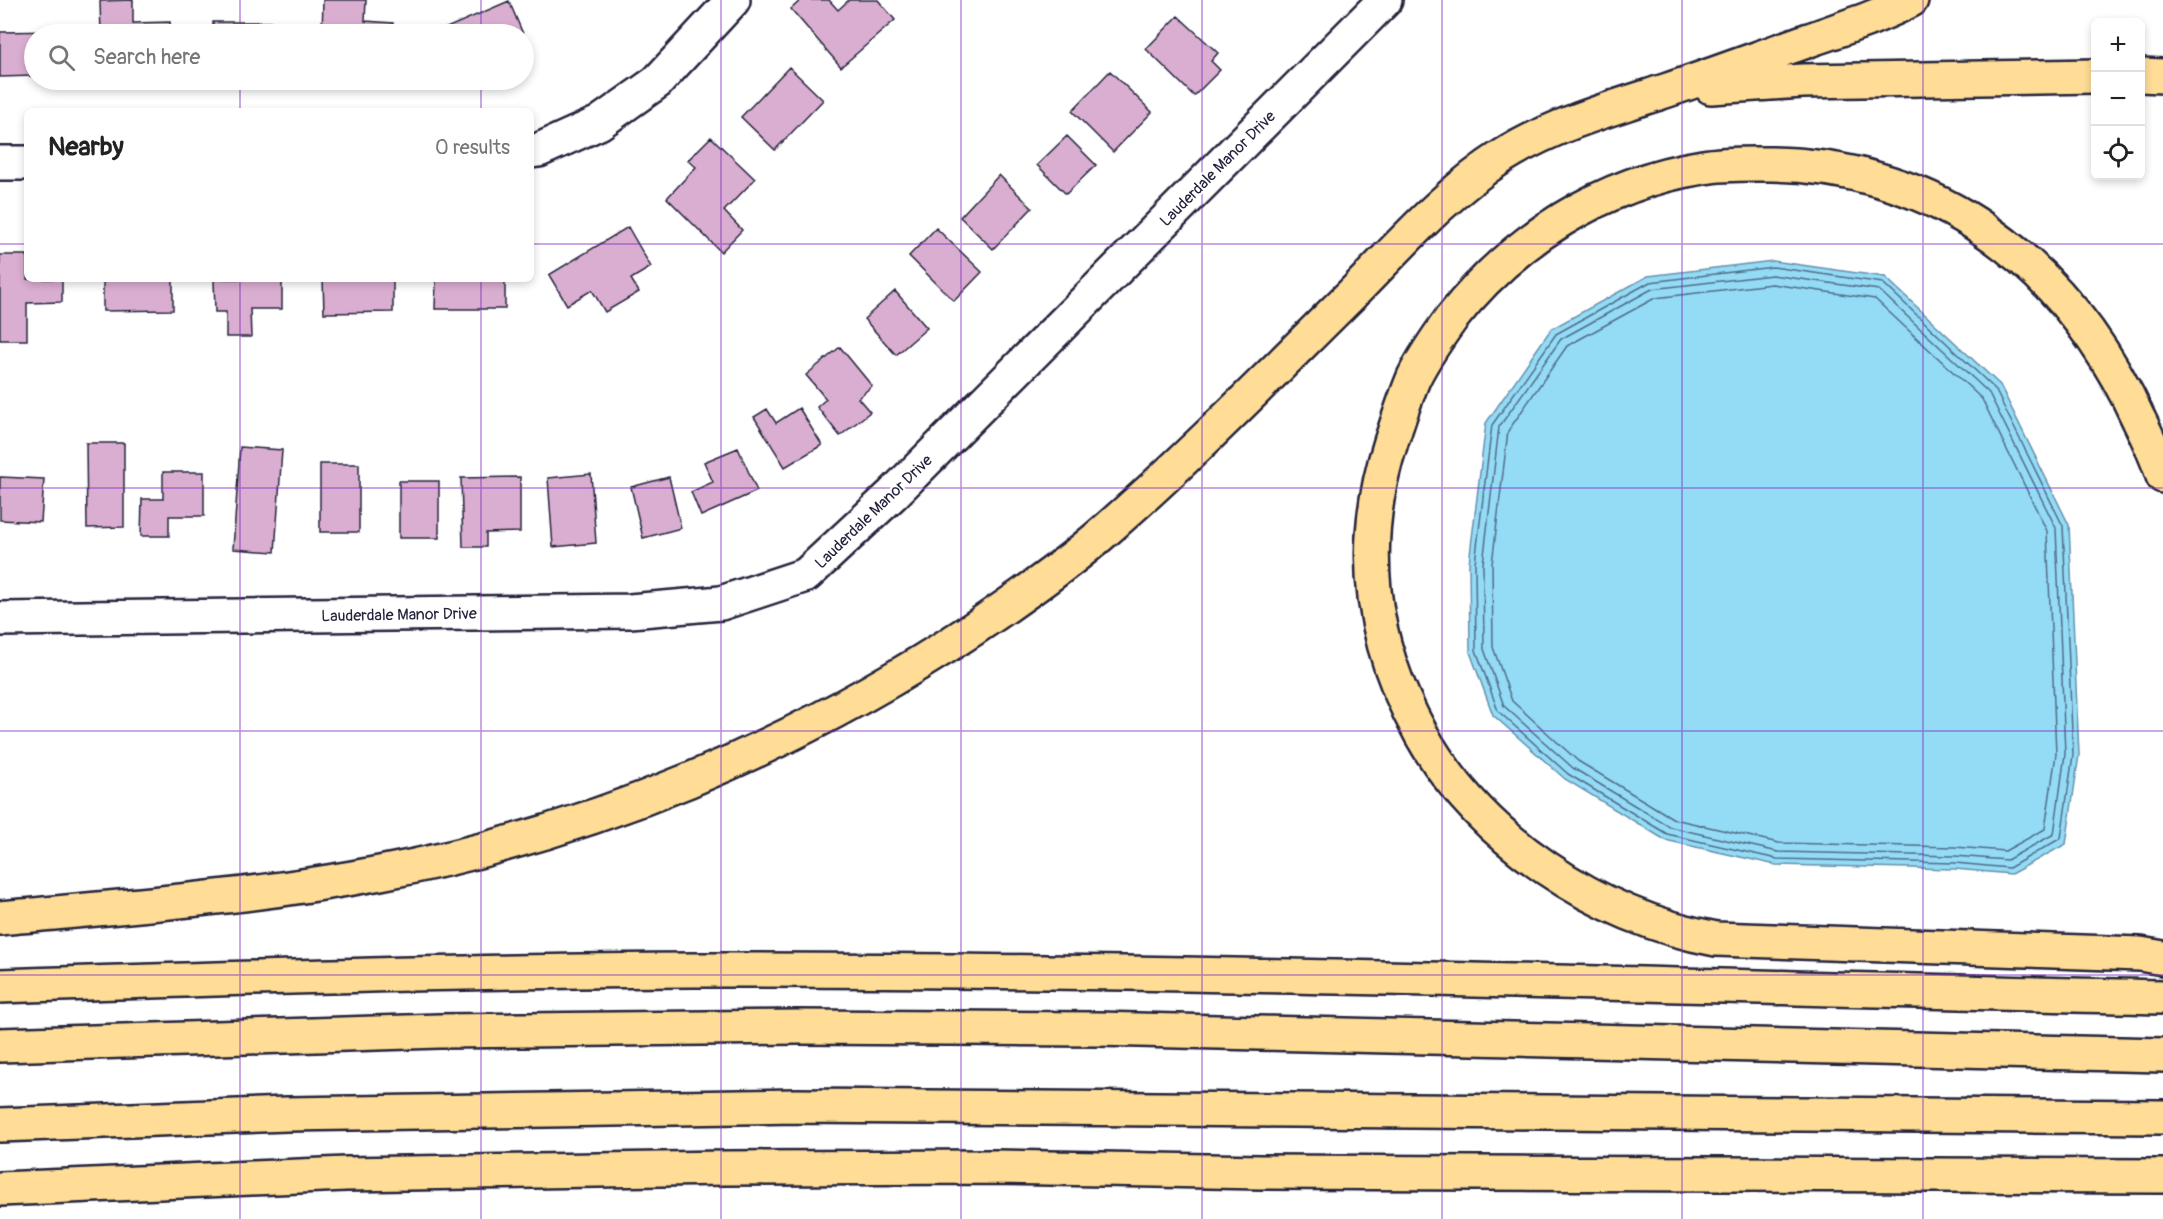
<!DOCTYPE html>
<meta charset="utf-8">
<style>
body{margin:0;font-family:Pangolin,sans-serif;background:#f6f6f6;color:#222}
.controls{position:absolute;right:18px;top:18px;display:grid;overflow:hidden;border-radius:9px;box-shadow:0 3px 9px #0003}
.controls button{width:54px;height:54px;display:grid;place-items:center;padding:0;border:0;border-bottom:2px solid #e0e0e0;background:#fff;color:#222;font:30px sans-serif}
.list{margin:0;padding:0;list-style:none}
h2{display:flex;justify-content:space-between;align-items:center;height:78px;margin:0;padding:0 24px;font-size:26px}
h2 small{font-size:20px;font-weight:400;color:#767676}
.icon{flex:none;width:33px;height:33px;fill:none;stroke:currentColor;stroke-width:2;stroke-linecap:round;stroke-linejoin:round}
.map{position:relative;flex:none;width:2163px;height:1219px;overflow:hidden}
.search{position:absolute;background:#fff;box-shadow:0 3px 9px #0003;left:24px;top:24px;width:510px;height:66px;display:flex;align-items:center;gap:15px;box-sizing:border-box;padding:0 21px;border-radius:33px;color:#767676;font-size:22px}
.panel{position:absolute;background:#fff;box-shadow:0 3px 9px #0003;left:24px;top:108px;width:510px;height:174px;border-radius:9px}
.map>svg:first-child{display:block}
</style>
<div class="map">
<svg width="2163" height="1219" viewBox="0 0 2163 1219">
<rect width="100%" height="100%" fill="#fff"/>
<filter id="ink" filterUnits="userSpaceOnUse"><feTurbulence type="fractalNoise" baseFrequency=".0167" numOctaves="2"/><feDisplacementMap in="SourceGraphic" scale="12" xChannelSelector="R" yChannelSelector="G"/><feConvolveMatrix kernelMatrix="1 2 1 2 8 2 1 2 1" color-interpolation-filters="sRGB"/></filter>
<g filter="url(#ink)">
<path fill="#94dbf6" stroke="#6691ab" stroke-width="1.5" d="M1773,261L1885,277L2000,385L2069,525L2079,755L2066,844L2011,874L1955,869L1776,865L1665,840L1565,779L1493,715L1470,652L1469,563L1486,423L1551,329L1648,276Z"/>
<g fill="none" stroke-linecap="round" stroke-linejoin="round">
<path stroke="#506c86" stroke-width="1.5" d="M1773,267L1883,283L1995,389L2063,526L2073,755L2061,838L2009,868L1955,863L1777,859L1667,834L1568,774L1498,711L1476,650L1475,563L1492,425L1556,334L1650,282Z
M1772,275L1879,290L1989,393L2056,528L2065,754L2054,834L2007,860L1955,856L1778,852L1670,827L1573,768L1504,706L1484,649L1483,564L1499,427L1561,339L1652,289Z
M1772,284L1875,299L1982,399L2047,531L2056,754L2045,829L2005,851L1955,847L1779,843L1674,819L1578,761L1512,701L1493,647L1492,564L1508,431L1567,346L1655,298Z"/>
</g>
<path fill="#daaed1" stroke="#22223b" stroke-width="1.5" d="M133,0V23L170,22L171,34H101L100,1Z
M323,0H366L365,21L393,23L392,34H322Z
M801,0H829L838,10L849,0H878L895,20L841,67L791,9Z
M509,1L523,34H447L444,29Z
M1178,16L1218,53L1211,61L1220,70L1194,96L1146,49Z
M213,22H280L281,34H213Z
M60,31V34H34V76L0,77V32Z
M789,67L823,100L775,150L741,117Z
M1110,71L1152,112L1113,152L1072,111Z
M1067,136L1096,165L1066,194L1037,165Z
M711,137L755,179L724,211L742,230L721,252L667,198L696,167L688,160Z
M999,175L1032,208L993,249L960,217Z
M628,227L651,267L631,279L639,292L605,312L592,290L567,305L549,275Z
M936,228L982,272L954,301L909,256Z
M0,255H27V279H62V302L27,303V340H0Z
M103,279H173V310L103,311Z
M214,279H282V309H250L251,337H226V312H215Z
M323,279H393V312L324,313Z
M436,279H505V309H435Z
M895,291L927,328L896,355L864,319Z
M840,347L872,386L858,398L870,412L840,436L817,407L826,399L806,375Z
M799,408L822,445L785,467L754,417L767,409L776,423Z
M86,443H124V527L87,528Z
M240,447L282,450L275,552L233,549Z
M738,448L757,491L701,516L691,492L713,482L704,462Z
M320,464H359V532H320Z
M163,472H204V516H169V536H141L142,499H163Z
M591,474L596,543L553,547L548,478Z
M0,477L44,479L41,522L0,520Z
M520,477V532L486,533V547H463L461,478Z
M669,477L681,528L643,538L631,487Z
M399,481H439V538H399Z"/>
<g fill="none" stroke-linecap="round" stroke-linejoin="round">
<defs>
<path id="minor" d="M531,151L539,150L599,123L657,82L733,0
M0,163H27
M0,619L630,611L721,603L806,575L893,494L1385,0"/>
<path id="motorway" d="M2140,75L2163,76
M1711,87L1803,81L2096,76
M2163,476C2157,457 2148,438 2139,420C2103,341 2050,272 1976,224C1916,185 1844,165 1772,164C1749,164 1726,163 1703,167C1602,183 1514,239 1451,319C1438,337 1424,357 1414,377C1405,398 1398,421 1391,442C1358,544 1369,640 1421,734C1480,840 1598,917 1716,939L2140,954L2163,958
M0,918C127,906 255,897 380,873C592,833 794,747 973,629C1016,600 1058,571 1097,538C1185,462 1267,378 1350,296C1398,248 1445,193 1503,156C1553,125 1609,109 1665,91C1713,75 1761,57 1809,40C1843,28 1879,17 1911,0
M0,986C232,978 464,971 696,970C1185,969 1674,986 2163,997
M0,1045L439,1031L798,1027L1098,1029L2163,1055
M0,1125L287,1114L796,1106L2163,1117
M0,1189L346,1174L726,1168L995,1167L1261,1172L2163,1176"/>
</defs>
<use href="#minor" stroke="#22223b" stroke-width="38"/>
<use href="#motorway" stroke="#22223b" stroke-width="38"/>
<use href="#minor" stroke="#fff" stroke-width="33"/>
<use href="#motorway" stroke="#ffdd96" stroke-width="33"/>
</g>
</g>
<path fill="none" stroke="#7b2cbf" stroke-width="1.5" stroke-opacity="0.55" d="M240,0V34M481,0V34M721,0V1219M961,0V1219M1202,0V1219M1442,0V1219M1682,0V1219M1923,0V1219M240,80V111M481,80V111M0,244H27M531,244H2163M240,279V1219M481,279V1219M0,488H2163M0,731H2163M0,975H2163"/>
<g text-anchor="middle" stroke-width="4.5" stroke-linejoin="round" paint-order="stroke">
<g font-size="16" fill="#22223b" stroke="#fff">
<text transform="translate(1217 168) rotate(-45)" y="6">Lauderdale Manor Drive</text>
<text transform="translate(873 511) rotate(-44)" y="6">Lauderdale Manor Drive</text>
<text transform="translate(399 614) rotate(-1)" y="6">Lauderdale Manor Drive</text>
</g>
</g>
</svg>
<div class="controls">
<button>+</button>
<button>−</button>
<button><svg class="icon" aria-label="locate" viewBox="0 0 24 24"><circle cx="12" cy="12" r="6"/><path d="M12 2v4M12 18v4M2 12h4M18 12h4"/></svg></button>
</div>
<div class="search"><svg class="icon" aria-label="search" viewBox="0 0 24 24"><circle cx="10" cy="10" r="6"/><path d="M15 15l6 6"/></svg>Search here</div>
<section class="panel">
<h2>Nearby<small>0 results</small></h2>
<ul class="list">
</ul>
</section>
</div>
